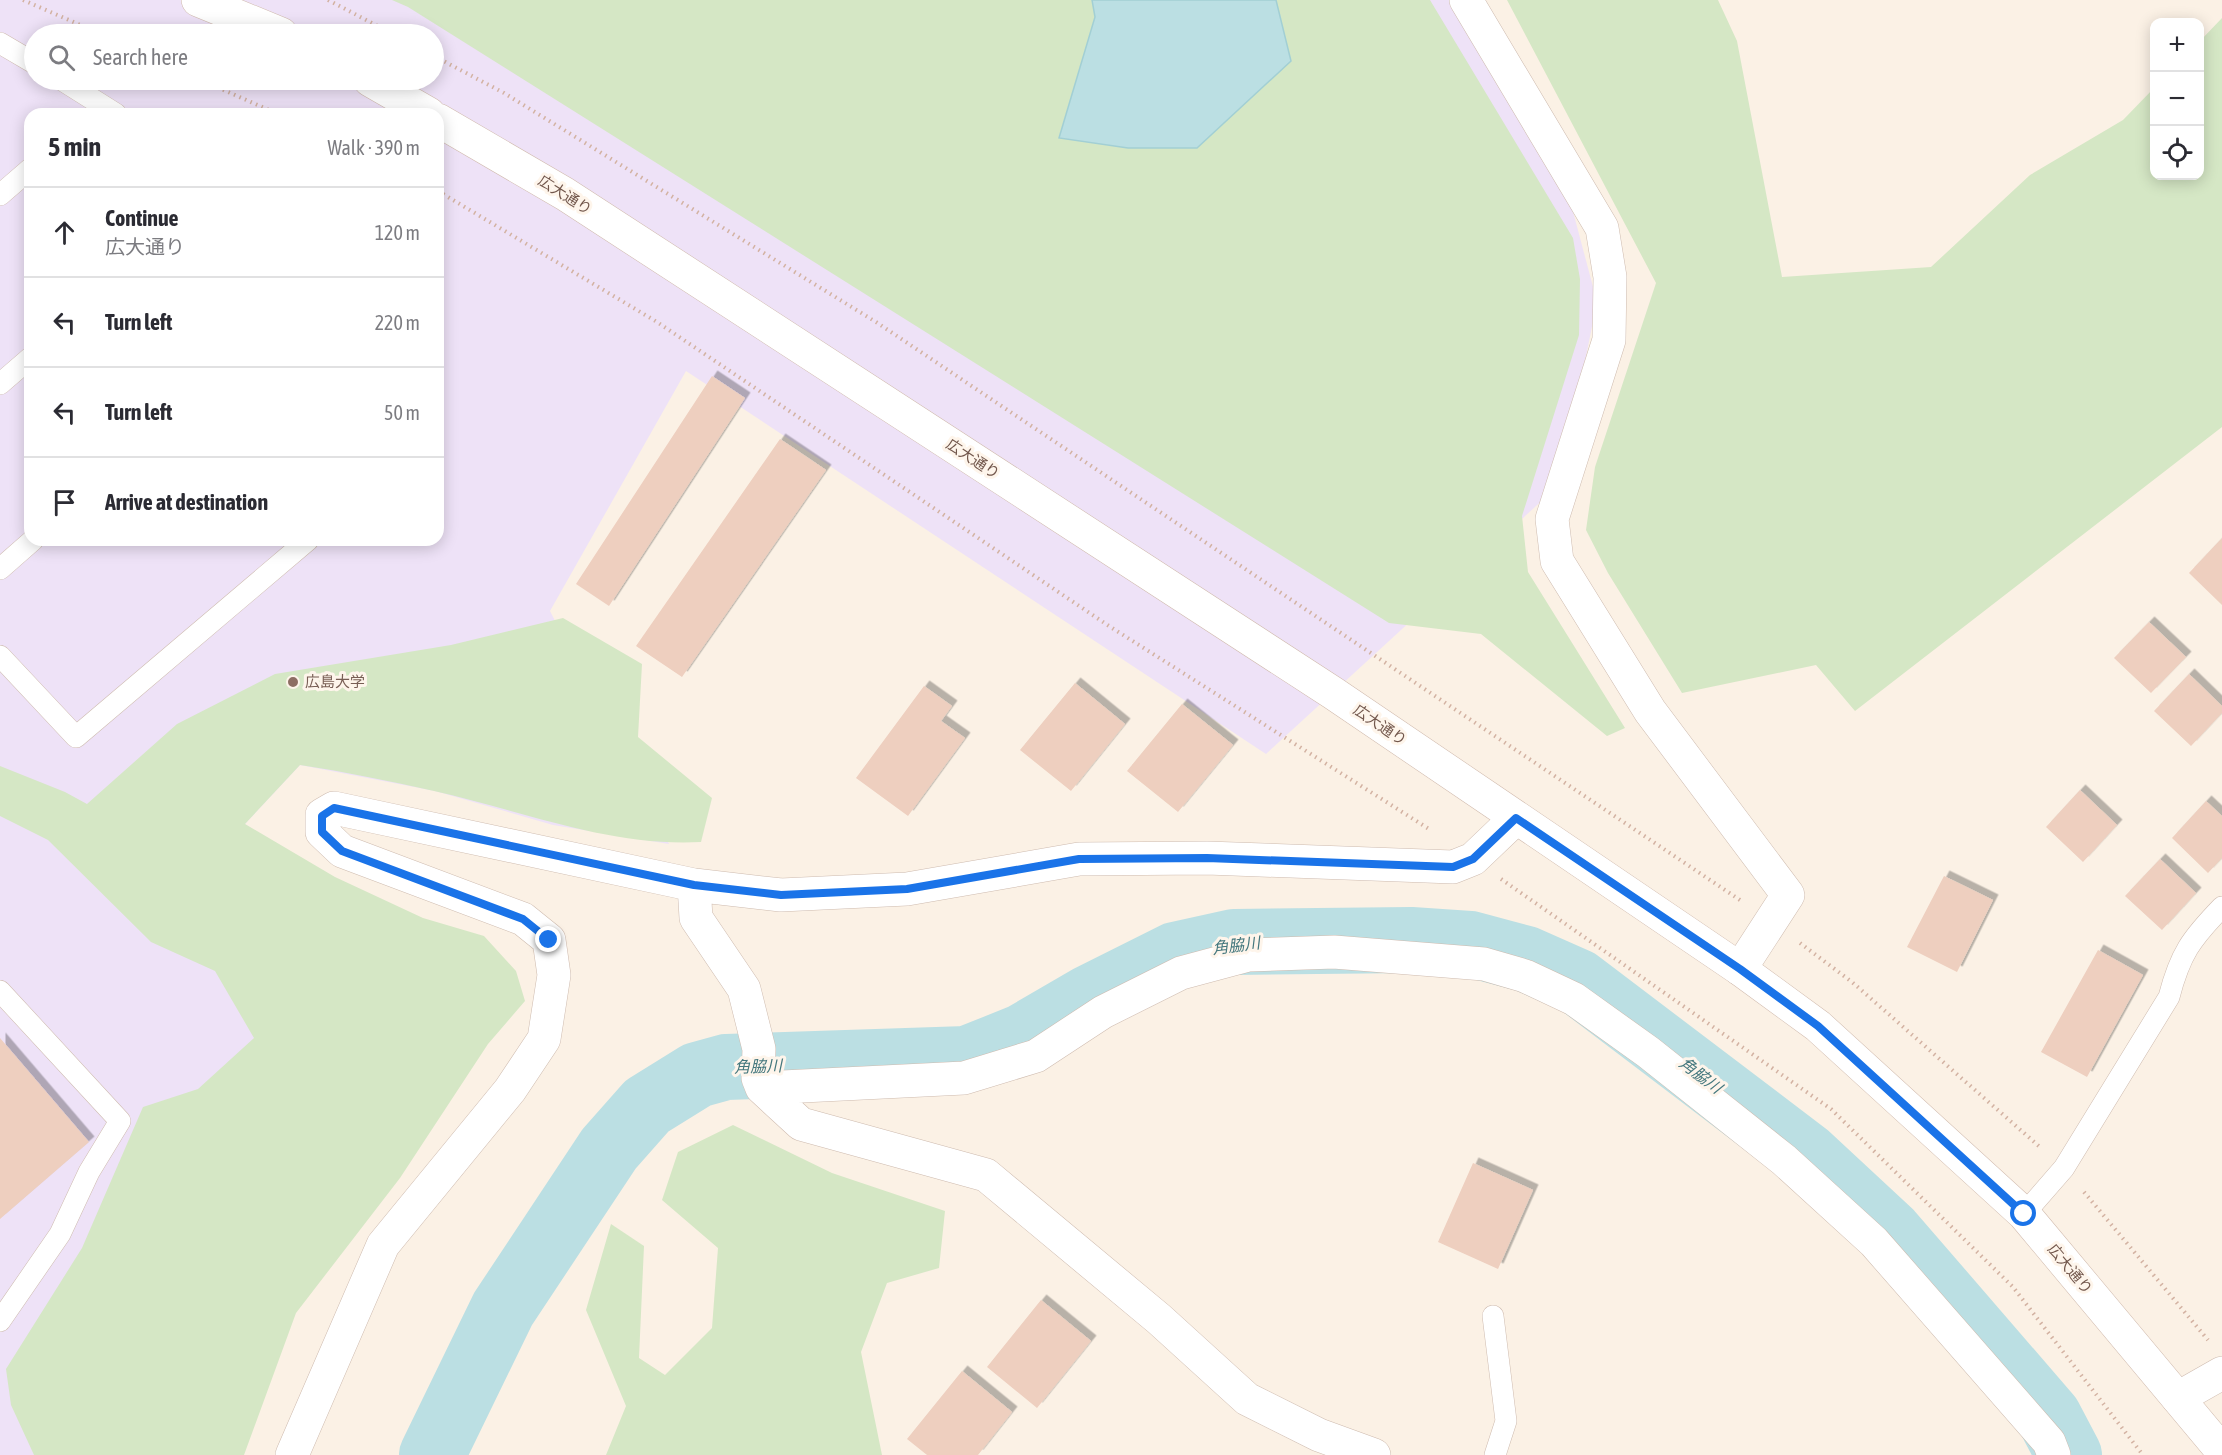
<!DOCTYPE html>
<meta charset="utf-8">
<style>
body{margin:0;font-family:"Asap Condensed","Noto Sans JP",sans-serif;background:#f7f7f7;color:#2b2b33}
.controls{position:absolute;right:18px;top:18px;display:grid;overflow:hidden;border-radius:12px;box-shadow:0 3px 15px #0003}
.controls button{width:54px;height:54px;display:grid;place-items:center;padding:0;border:0;border-bottom:2px solid #e1e1e2;background:#fff;color:#2b2b33;font:30px sans-serif}
.stop{position:absolute;width:18px;height:18px;margin:-14px;border:4px solid #1a73e8;border-radius:50%;background:#fff}
.stop.end{background:#1a73e8;border-color:#fff;box-shadow:0 2px 6px #0008}
.list{margin:0;padding:0;list-style:none}
h2{display:flex;justify-content:space-between;align-items:center;height:78px;margin:0;padding:0 24px;font-size:26px}
h2 small{font-size:20px;font-weight:400;color:#7c7c81}
.list li{display:grid;grid-template-columns:39px 1fr auto;gap:18px;align-items:center;box-sizing:border-box;height:90px;padding:0 24px;border-top:2px solid #e1e1e2}
.list b{display:block;font-size:22px;white-space:nowrap}
.list p{margin:0;font-size:20px;white-space:nowrap;color:#7c7c81}
.list em{font-size:20px;font-style:normal;color:#7c7c81}
.icon{flex:none;width:33px;height:33px;fill:none;stroke:currentColor;stroke-width:2;stroke-linecap:round;stroke-linejoin:round}
.map{position:relative;flex:none;width:2222px;height:1455px;overflow:hidden}
.search{position:absolute;background:#fff;box-shadow:0 3px 15px #0003;left:24px;top:24px;width:420px;height:66px;display:flex;align-items:center;gap:15px;box-sizing:border-box;padding:0 21px;border-radius:33px;color:#7c7c81;font-size:22px}
.panel{position:absolute;background:#fff;box-shadow:0 3px 15px #0003;left:24px;top:108px;width:420px;height:438px;border-radius:18px}
.map>svg:first-child{display:block}
</style>
<div class="map">
<svg width="2222" height="1455" viewBox="0 0 2222 1455">
<defs>
<filter id="shadow"><feDropShadow dx="5.5" dy="-5.5" stdDeviation="0" flood-color="#0004"/></filter>
</defs>
<rect width="100%" height="100%" fill="#fbf1e5"/>
<path fill="#eee2f7" fill-rule="evenodd" d="M0,0H1460L1511,108L1566,185L1597,302L1560,484L1266,754L686,371L550,611L669,844L553,825L435,791L300,765L245,824L449,979L209,1455H0ZM34,34H434V80H34ZM30,114H438V540H30Z"/>
<path fill="#d5e7c5" d="M392,0H1092L1095,17L1059,137L1291,61L1276,0H1430L1573,238L1580,279L1579,335L1522,516L1528,572L1625,728L1607,736L1481,634L1389,623L408,7Z
M1507,0H1718L1737,41L1782,277L1931,267L2030,175L2123,120L2154,88V176H2200V41L2222,18V427L1855,711L1816,665L1682,693L1608,573L1586,530L1595,467L1656,283Z
M563,618L642,664L638,737L712,798L701,842C609,847 523,811 434,791C390,781 345,772 300,765L245,824L335,877L423,918L484,936L516,971L525,1001L488,1044L400,1178L296,1313L244,1455H34L11,1405L6,1369L82,1248L143,1107L198,1089L254,1038L215,971L151,942L48,840L0,816V766L65,792L87,804L177,724L275,674L451,645Z
M733,1125L832,1173L945,1211L939,1268L887,1283L861,1352L882,1455H606L626,1406L586,1310L611,1224L644,1246L639,1358L665,1375L712,1328L718,1248L662,1200L678,1152Z"/>
<path fill="#bbdfe3" stroke="#a2cfd4" stroke-width="1.5" d="M1092,0H1276L1291,61L1197,148H1128L1059,138L1095,17Z"/>
<g fill="none" stroke-linecap="round" stroke-linejoin="round">
<path stroke="#bbdfe3" stroke-width="66" d="M432,1455L503,1309L609,1149L647,1106L697,1075L726,1067L967,1059L1022,1037L1089,998L1175,955L1234,942L1411,940L1470,944L1526,959L1578,982L1806,1155L1890,1233L2049,1417L2069,1455"/>
</g>
<path fill="#eecfbf" filter="url(#shadow)" d="M712,376L745,398L609,606L576,584Z
M780,439L826,470L682,677L636,646Z
M2222,538V605L2189,573Z
M2149,622L2186,657L2151,693L2114,658Z
M2189,674L2222,706V713L2191,746L2154,711Z
M1075,683L1125,724L1071,791L1020,750Z
M924,686L952,706L941,721L965,738L908,816L856,778Z
M1182,704L1233,745L1178,812L1127,771Z
M2080,790L2117,825L2083,862L2046,827Z
M2206,801L2222,816V858L2208,873L2172,838Z
M2160,859L2196,893L2162,930L2125,896Z
M1944,876L1993,900L1957,972L1907,947Z
M2098,950L2143,975L2087,1077L2041,1052Z
M0,1038L89,1142L0,1219Z
M1473,1163L1533,1190L1498,1269L1438,1242Z
M1041,1300L1091,1341L1037,1408L987,1367Z
M962,1371L1012,1412L978,1455H927L907,1439Z"/>
<g fill="none" stroke-linecap="round" stroke-linejoin="round">
<defs>
<path id="lane" d="M0,43L34,63
M62,80L116,114
M0,195L30,169
M0,384L30,358
M0,569L33,540
M0,656L76,737L308,540
M0,991L120,1121L89,1172L60,1234L0,1321
M2024,1214L2064,1168L2169,997C2180,954 2191,939 2222,907
M1493,1316L1506,1421L1495,1455"/>
<path id="street" d="M1466,0L1602,228L1610,277L1609,340L1552,519L1557,561L1650,711L1788,895L1740,969
M694,885L696,918L744,989L759,1049L758,1078L762,1088L801,1124L986,1175L1159,1319L1247,1399L1319,1435L1374,1455
M762,1088L964,1078L1036,1056L1103,1012L1181,973L1248,955L1334,952L1484,964L1525,976L1574,999L1648,1052L1784,1160L1874,1242L2049,1442L2054,1455
M2178,1398L2222,1373
M292,1455L383,1245L510,1090L544,1039L554,975L549,940L523,919L342,851L322,832V815L334,808L694,885L781,895L907,889L1079,859L1207,858L1453,867L1473,859L1516,818"/>
<path id="secondary" d="M198,0L281,34
M370,80L429,114
M438,120L565,194L1333,693L1740,969L1818,1026L2024,1214L2222,1451"/>
</defs>
<use href="#lane" stroke="#cebbaf" stroke-width="22"/>
<use href="#street" stroke="#cebbaf" stroke-width="34"/>
<use href="#secondary" stroke="#d0baad" stroke-width="34"/>
<path stroke="#d3b2a2" stroke-width="4" stroke-dasharray="1.5 4.5" stroke-linecap="butt" d="M23,0L101,34
M328,0L393,34
M434,56L504,93L876,322L1743,902
M201,80L278,114
M438,191L657,322L1109,626L1429,829
M1501,879L1831,1109L2013,1287L2143,1455
M1800,943L1852,982L2041,1148
M2084,1192L2208,1340"/>
<use href="#lane" stroke="#fff" stroke-width="21"/>
<use href="#street" stroke="#fff" stroke-width="33"/>
<use href="#secondary" stroke="#fff" stroke-width="33"/>
</g>
<g fill="none" stroke-linecap="round" stroke-linejoin="round">
<path stroke="#1a73e8" stroke-width="8" d="M549,940L523,919L342,851L322,832V816L334,808L694,885L781,895L907,889L1079,859L1207,858L1453,867L1473,859L1516,818L1740,969L1818,1026L2024,1214"/>
</g>
<circle fill="#8d6e63" stroke="#fef5eb" stroke-width="2" cx="293" cy="682" r="6"/>
<g text-anchor="middle" stroke-width="6" stroke-linejoin="round" paint-order="stroke">
<g font-size="15" fill="#72574c" stroke="#fef5eb">
<text transform="translate(565 195) rotate(32)" y="5">広大通り</text>
<text transform="translate(973 459) rotate(33)" y="5">広大通り</text>
<text transform="translate(1380 725) rotate(34)" y="5">広大通り</text>
<text transform="translate(2070 1269) rotate(50)" y="5">広大通り</text>
</g>
<g font-size="15" fill="#785e54" stroke="#fef5eb" text-anchor="start">
<text x="305" y="687">広島大学</text>
</g>
<g font-size="16" font-style="italic" fill="#44777d" stroke="#fef5eb">
<text transform="translate(1236 945) rotate(-7)" y="6">角脇川</text>
<text transform="translate(758 1066) rotate(-2)" y="6">角脇川</text>
<text transform="translate(1701 1075) rotate(37)" y="6">角脇川</text>
</g>
</g>
</svg>
<div class="controls">
<button>+</button>
<button>−</button>
<button><svg class="icon" aria-label="locate" viewBox="0 0 24 24"><circle cx="12" cy="12" r="6"/><path d="M12 2v4M12 18v4M2 12h4M18 12h4"/></svg></button>
</div>
<div class="stop" style="left:2024px;top:1214px"></div>
<div class="stop end" style="left:549px;top:940px"></div>
<div class="search"><svg class="icon" aria-label="search" viewBox="0 0 24 24"><circle cx="10" cy="10" r="6"/><path d="M15 15l6 6"/></svg>Search here</div>
<section class="panel">
<h2>5 min<small>Walk · 390 m</small></h2>
<ul class="list">
<li><svg class="icon" aria-label="ahead" viewBox="0 0 24 24"><path d="M12 20V5M6 11l6-6 6 6"/></svg><div><b>Continue</b><p>広大通り</p></div><em>120 m</em></li>
<li><svg class="icon" aria-label="left" viewBox="0 0 24 24"><path d="M17 20v-9H6M10 6l-5 5 5 5"/></svg><div><b>Turn left</b></div><em>220 m</em></li>
<li><svg class="icon" aria-label="left" viewBox="0 0 24 24"><path d="M17 20v-9H6M10 6l-5 5 5 5"/></svg><div><b>Turn left</b></div><em>50 m</em></li>
<li><svg class="icon" aria-label="arrive" viewBox="0 0 24 24"><path d="M6 21V4h12l-3 4 3 4H6"/></svg><div><b>Arrive at destination</b></div></li>
</ul>
</section>
</div>
